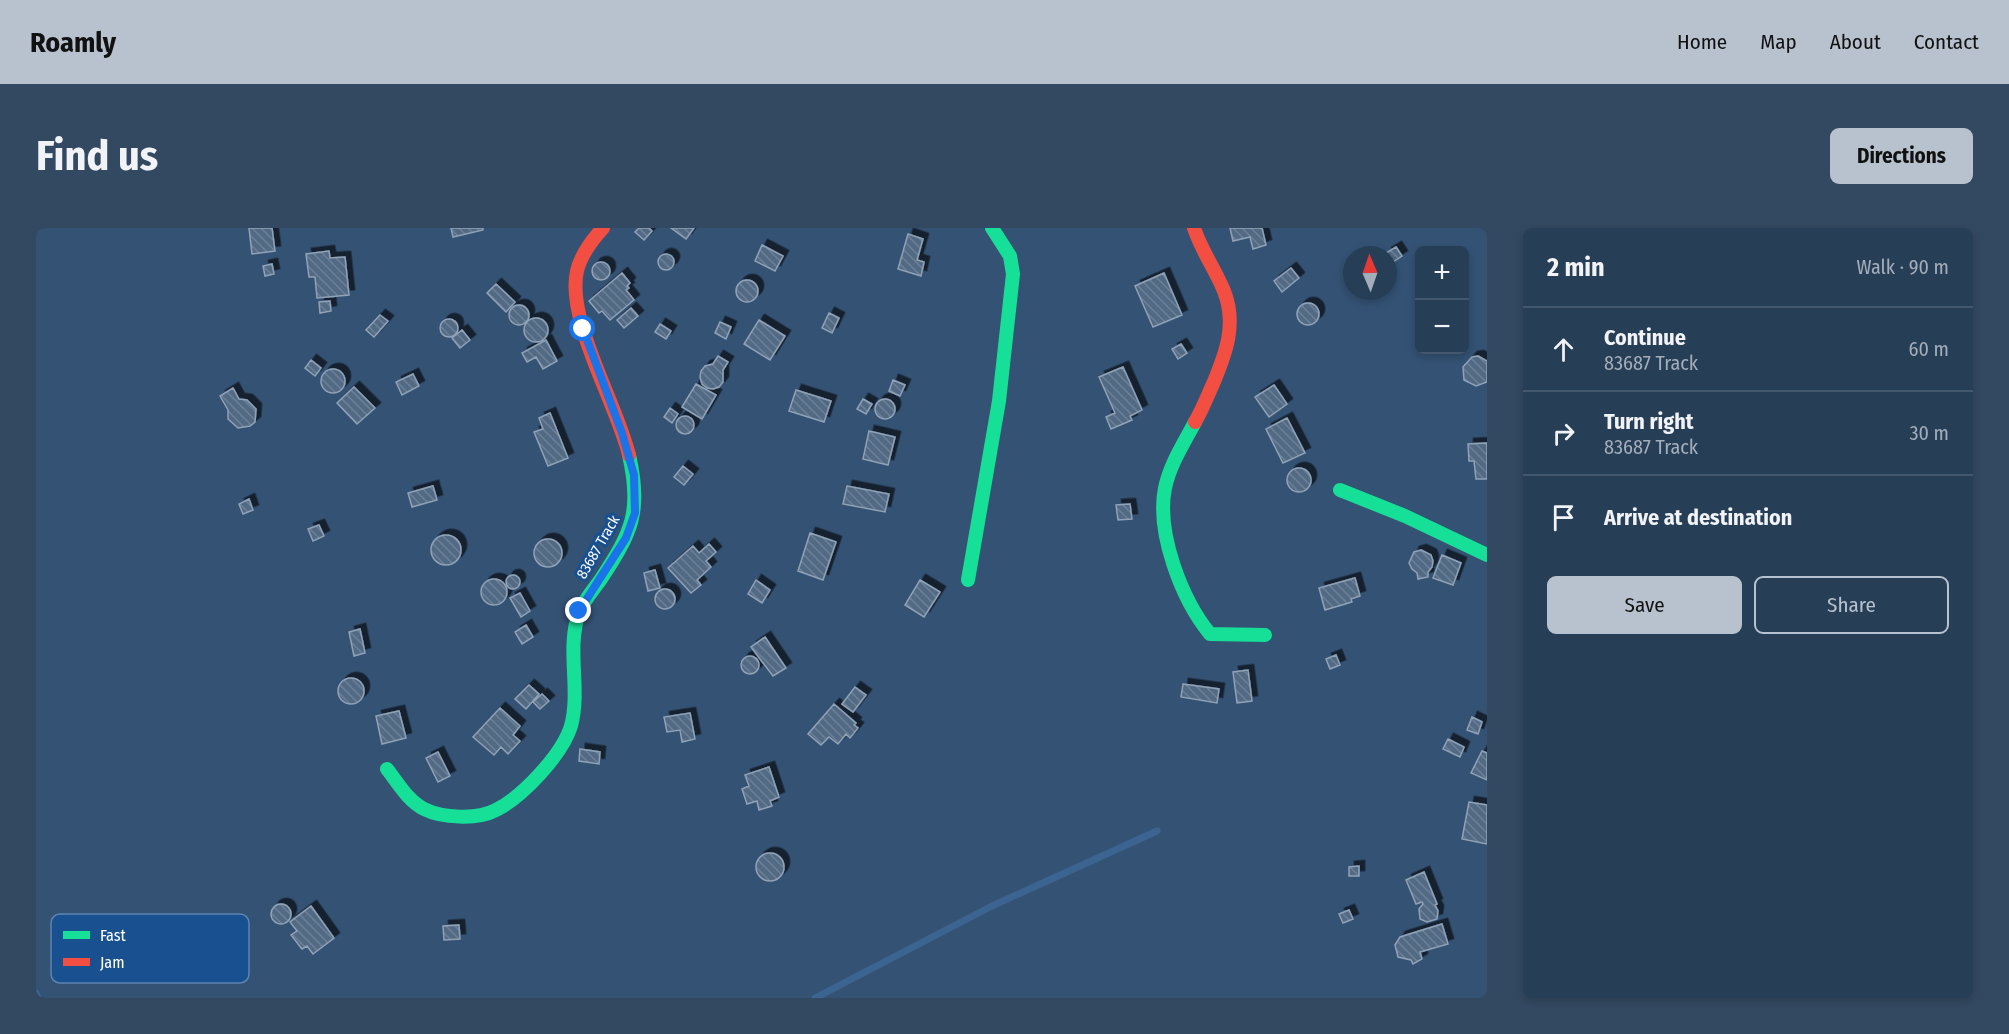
<!DOCTYPE html>
<meta charset="utf-8">
<style>
body{margin:0;font-family:"Fira Sans Condensed",sans-serif;background:#334961;color:#f1f3f6}
.controls{position:absolute;right:18px;top:18px;display:grid;overflow:hidden;border-radius:9px;box-shadow:0 3px 9px #0003}
.controls button{width:54px;height:54px;display:grid;place-items:center;padding:0;border:0;border-bottom:2px solid #43576d;background:#273e57;color:#f1f3f6;font:30px sans-serif}
.compass{position:absolute;left:1307px;top:18px;width:54px;height:54px;border-radius:50%;background:#273e57;box-shadow:0 3px 9px #0003;rotate:358deg}
.stop{position:absolute;width:18px;height:18px;margin:-14px;border:4px solid #1a73e8;border-radius:50%;background:#fff}
.stop.end{background:#1a73e8;border-color:#fff;box-shadow:0 2px 6px #0008}
.list{margin:0;padding:0;list-style:none}
h2{display:flex;justify-content:space-between;align-items:center;height:78px;margin:0;padding:0 24px;font-size:26px}
h2 small{font-size:20px;font-weight:400;color:#a4aeba}
.list li{display:grid;grid-template-columns:39px 1fr auto;gap:18px;align-items:center;box-sizing:border-box;height:84px;padding:0 24px;border-top:2px solid #43576d}
.list b{display:block;font-size:22px;white-space:nowrap}
.list p{margin:0;font-size:20px;white-space:nowrap;color:#a4aeba}
.list em{font-size:20px;font-style:normal;color:#a4aeba}
.actions{display:flex;gap:12px;padding:18px 24px}
.actions a{flex:1;padding:14px 0;border:2px solid #b8c2ce;border-radius:9px;text-align:center;font-size:21px;color:#b8c2ce}
.actions .main{background:#b8c2ce;color:#111}
.icon{flex:none;width:33px;height:33px;fill:none;stroke:currentColor;stroke-width:2;stroke-linecap:round;stroke-linejoin:round}
.map{position:relative;flex:none;width:1451px;height:770px;overflow:hidden;border-radius:9px}
header{display:flex;align-items:center;gap:36px;box-sizing:border-box;height:84px;padding:0 30px;background:#b8c2ce;color:#111}
header strong{font-size:28px}
nav{display:flex;gap:33px;margin-inline-start:auto;font-size:21px}
.intro{display:flex;align-items:center;justify-content:space-between;box-sizing:border-box;height:144px;padding:0 36px}
h1{margin:0;font-size:42px}
.button{padding:15px 27px;border-radius:9px;background:#b8c2ce;color:#111;font-size:21px;font-weight:700}
main{display:flex;gap:36px;padding:0 36px}
aside{flex:1;background:#273e57;border-radius:9px;box-shadow:0 3px 9px #0003}
.map>svg:first-child{display:block}
</style>
<header>
<strong>Roamly</strong>
<nav><a>Home</a><a>Map</a><a>About</a><a>Contact</a></nav>
</header>
<div class="intro"><h1>Find us</h1><a class="button">Directions</a></div>
<main>
<div class="map">
<svg width="1451" height="770" viewBox="0 0 1451 770">
<defs>
<pattern id="building-back-hatch" width="6" height="6" patternUnits="userSpaceOnUse" patternTransform="scale(1.5)"><rect width="6" height="6" fill="#526a85"/><path d="M-1 5l2 2M0 0l6 6M5-1l2 2" fill="none" stroke="#6c8097"/></pattern>
<filter id="shadow"><feDropShadow dx="5.5" dy="-5.5" stdDeviation="0" flood-color="#0009"/></filter>
</defs>
<rect width="100%" height="100%" fill="#345274"/>
<g fill="none" stroke-linecap="round" stroke-linejoin="round">
<path stroke="#3c6490" stroke-width="7" d="M0,765L2,770
M779,770L956,678L1121,603"/>
</g>
<path fill="url(#building-back-hatch)" stroke="#90a2b6" stroke-width="1.5" filter="url(#shadow)" d="M213,0H236L239,23L216,26Z
M415,0H447V2L417,9Z
M603,0H613L616,3L608,12L599,4Z
M635,0H658L650,11Z
M1194,0H1226L1230,17L1217,21L1214,9L1197,13Z
M872,6L887,11L881,32L888,34L885,48L862,41Z
M726,17L747,28L739,43L719,33Z
M1360,19L1366,28L1357,34L1350,25Z
M293,23L294,30L309,29L313,67L281,70L279,49H273L270,26Z
M622 34a8 8 0 1 1 16 0a8 8 0 1 1-16 0Z
M556 43a9 9 0 1 1 18 0a9 9 0 1 1-18 0Z
M236,36L238,46L229,48L227,38Z
M1255,40L1263,50L1246,64L1238,53Z
M586,45L594,55L591,58L593,60L590,62L598,72L574,92L566,83L563,85L553,73Z
M1128,45L1146,87L1117,99L1099,58Z
M700 63a11 11 0 1 1 22 0a11 11 0 1 1-22 0Z
M460,56L479,74L470,84L451,65Z
M294,73L295,83L284,85L283,74Z
M1261 86a11 11 0 1 1 22 0a11 11 0 1 1-22 0Z
M473 87a10 10 0 1 1 20 0a10 10 0 1 1-20 0Z
M595,80L602,88L588,100L581,92Z
M793,85L803,90L796,105L786,100Z
M344,87L352,93L338,109L330,102Z
M488 102a12 12 0 1 1 24 0a12 12 0 1 1-24 0Z
M404 100a9 9 0 1 1 18 0a9 9 0 1 1-18 0Z
M723,92L749,108L734,132L708,116Z
M684,94L695,99L690,111L679,105Z
M624,96L635,103L630,111L619,104Z
M426,102L434,112L424,120L416,110Z
M510,112L521,133L507,141L500,129L491,134L486,125Z
M1145,116L1151,125L1142,131L1136,121Z
M682,128L692,134L687,142V154L683,159L677,161L671,160L666,156L664,149L665,143L669,138L677,136Z
M1442,128L1451,133V154L1440,158L1428,152L1427,139L1436,129Z
M275,132L285,140L279,148L269,140Z
M1087,139L1106,182L1094,188L1096,192L1075,201L1070,189L1079,185L1063,149Z
M285 153a12 12 0 1 1 24 0a12 12 0 1 1-24 0Z
M377,146L383,158L366,167L360,154Z
M857,152L869,157L864,168L853,163Z
M660,156L680,167L666,191L646,179Z
M1238,157L1251,176L1233,189L1219,169Z
M318,159L339,180L321,196L301,175Z
M197,160L203,171L211,172L220,181L219,194L214,198L202,200L192,191V182L184,168Z
M760,162L795,173L788,194L753,183Z
M827,171L836,176L830,186L821,181Z
M839 181a10 10 0 1 1 20 0a10 10 0 1 1-20 0Z
M634,180L642,186L636,195L628,189Z
M514,185L532,230L512,238L498,204L507,201L503,190Z
M640 197a9 9 0 1 1 18 0a9 9 0 1 1-18 0Z
M1251,190L1269,225L1247,235L1230,201Z
M833,203L859,209L852,237L827,231Z
M1451,215V251H1440L1438,233H1433L1432,216Z
M647,238L657,246L648,257L638,249Z
M1251 252a12 12 0 1 1 24 0a12 12 0 1 1-24 0Z
M397,258L401,272L376,279L372,265Z
M811,258L853,266L849,284L807,276Z
M213,271L217,282L207,286L203,276Z
M1094,276L1096,291L1082,292L1080,277Z
M283,297L288,308L277,313L272,301Z
M774,305L800,314L787,352L762,343Z
M395 322a15 15 0 1 1 30 0a15 15 0 1 1-30 0Z
M498 325a14 14 0 1 1 28 0a14 14 0 1 1-28 0Z
M673,316L680,324L670,333L675,339L661,352L665,357L655,365L632,340L657,318L663,325Z
M1385,322L1395,327L1397,333L1396,339L1392,344V349L1382,351L1381,345L1376,341L1373,335L1378,324Z
M1406,327L1425,335L1417,357L1397,350Z
M619,342L624,360L612,363L608,345Z
M470 354a7 7 0 1 1 14 0a7 7 0 1 1-14 0Z
M1319,350L1324,368L1315,371L1316,374L1289,382L1283,360Z
M445 364a13 13 0 1 1 26 0a13 13 0 1 1-26 0Z
M720,352L734,362L726,375L712,366Z
M884,352L904,364L888,389L869,377Z
M619 371a10 10 0 1 1 20 0a10 10 0 1 1-20 0Z
M484,365L494,383L485,389L474,370Z
M490,397L497,409L486,416L479,404Z
M324,401L329,425L318,428L313,404Z
M729,409L750,440L737,448L715,419Z
M1300,427L1304,437L1294,441L1290,431Z
M705 437a9 9 0 1 1 18 0a9 9 0 1 1-18 0Z
M1212,442L1216,473L1201,475L1197,444Z
M302 463a13 13 0 1 1 26 0a13 13 0 1 1-26 0Z
M1147,456L1183,461L1181,475L1145,469Z
M493,457L503,466L490,481L479,471Z
M819,459L830,467L817,484L806,476Z
M506,466L513,473L504,481L497,474Z
M798,476L820,495L818,497L822,500L814,510L810,506L802,516L793,509L785,517L772,506Z
M464,480L484,498L477,507L484,513L472,526L465,519L458,527L437,509Z
M363,483L370,510L346,516L340,488Z
M654,485L659,511L646,514L644,502L631,504L628,489Z
M1436,489L1446,494L1442,506L1431,502Z
M1412,511L1428,519L1424,529L1407,521Z
M544,521L564,524L563,536L543,533Z
M1446,523L1451,525V552L1435,545Z
M402,524L414,548L402,554L390,530Z
M733,539L743,569L734,573L736,578L723,582L721,573L711,576L706,561L713,558L709,547Z
M1433,574L1451,577V616L1426,611Z
M720 639a14 14 0 1 1 28 0a14 14 0 1 1-28 0Z
M1323,638V648H1313V639Z
M1388,644L1401,676L1399,677L1402,683L1401,691L1391,694L1384,691L1383,681L1387,676L1386,674L1380,676L1370,652Z
M235 686a10 10 0 1 1 20 0a10 10 0 1 1-20 0Z
M275,678L298,710L277,726L271,718L266,721L255,707L261,703L254,694Z
M1313,682L1317,691L1307,695L1303,686Z
M1406,696L1412,716L1384,724L1386,731L1377,736L1375,732L1362,729L1359,717L1364,709Z
M423,697L424,711L408,712L407,698Z"/>
<g fill="none" stroke-linecap="round" stroke-linejoin="round">
<path stroke="#16e098" stroke-width="14" d="M1159,194C1148,215 1134,236 1129,260C1120,305 1146,372 1174,406L1229,407
M1304,262L1369,288L1451,327
M932,352L963,173L977,46L974,28L956,0
M351,541C362,555 372,573 388,581C406,590 441,592 460,582C486,569 526,527 535,498C545,461 530,421 543,385C547,373 558,361 565,351C596,304 606,283 593,227"/>
<path stroke="#f24e42" stroke-width="14" d="M567,0C556,12 545,26 541,43C530,92 581,176 593,227
M1158,0C1165,22 1179,41 1188,63C1201,96 1190,125 1177,156C1171,169 1166,182 1159,194"/>
</g>
<g fill="none" stroke-linecap="round" stroke-linejoin="round">
<path stroke="#1a73e8" stroke-width="8" d="M543,383L590,310L599,285L598,247L586,205L547,101"/>
</g>
<g text-anchor="middle" stroke-width="6" stroke-linejoin="round" paint-order="stroke">
<g font-size="15" fill="#fff" stroke="#19508f">
<text transform="translate(562 319) rotate(-60)" y="5">83687 Track</text>
</g>
</g>
<rect x="15" y="686" width="198" height="69" rx="9" fill="#19508f" stroke="#5e84b1" stroke-width="1.5"/>
<rect x="27" y="703" width="27" height="8" fill="#16e098"/>
<rect x="27" y="730" width="27" height="8" fill="#f24e42"/>
<g font-size="16" fill="#fff">
<text x="64" y="713">Fast</text>
<text x="64" y="740">Jam</text>
</g>
</svg>
<div class="controls">
<button>+</button>
<button>−</button>
</div>
<svg class="compass" viewBox="-18 -18 36 36"><path d="M0-13l5 13h-10z" fill="#e53935"/><path d="M0 13l5-13h-10z" fill="#a4aeba"/></svg>
<div class="stop" style="left:547px;top:101px"></div>
<div class="stop end" style="left:543px;top:383px"></div>
</div>
<aside>
<h2>2 min<small>Walk · 90 m</small></h2>
<ul class="list">
<li><svg class="icon" aria-label="ahead" viewBox="0 0 24 24"><path d="M12 20V5M6 11l6-6 6 6"/></svg><div><b>Continue</b><p>83687 Track</p></div><em>60 m</em></li>
<li><svg class="icon" aria-label="right" viewBox="0 0 24 24"><path d="M7 20v-9h11M14 6l5 5-5 5"/></svg><div><b>Turn right</b><p>83687 Track</p></div><em>30 m</em></li>
<li><svg class="icon" aria-label="arrive" viewBox="0 0 24 24"><path d="M6 21V4h12l-3 4 3 4H6"/></svg><div><b>Arrive at destination</b></div></li>
</ul>
<div class="actions"><a class="main">Save</a><a>Share</a></div>
</aside>
</main>
